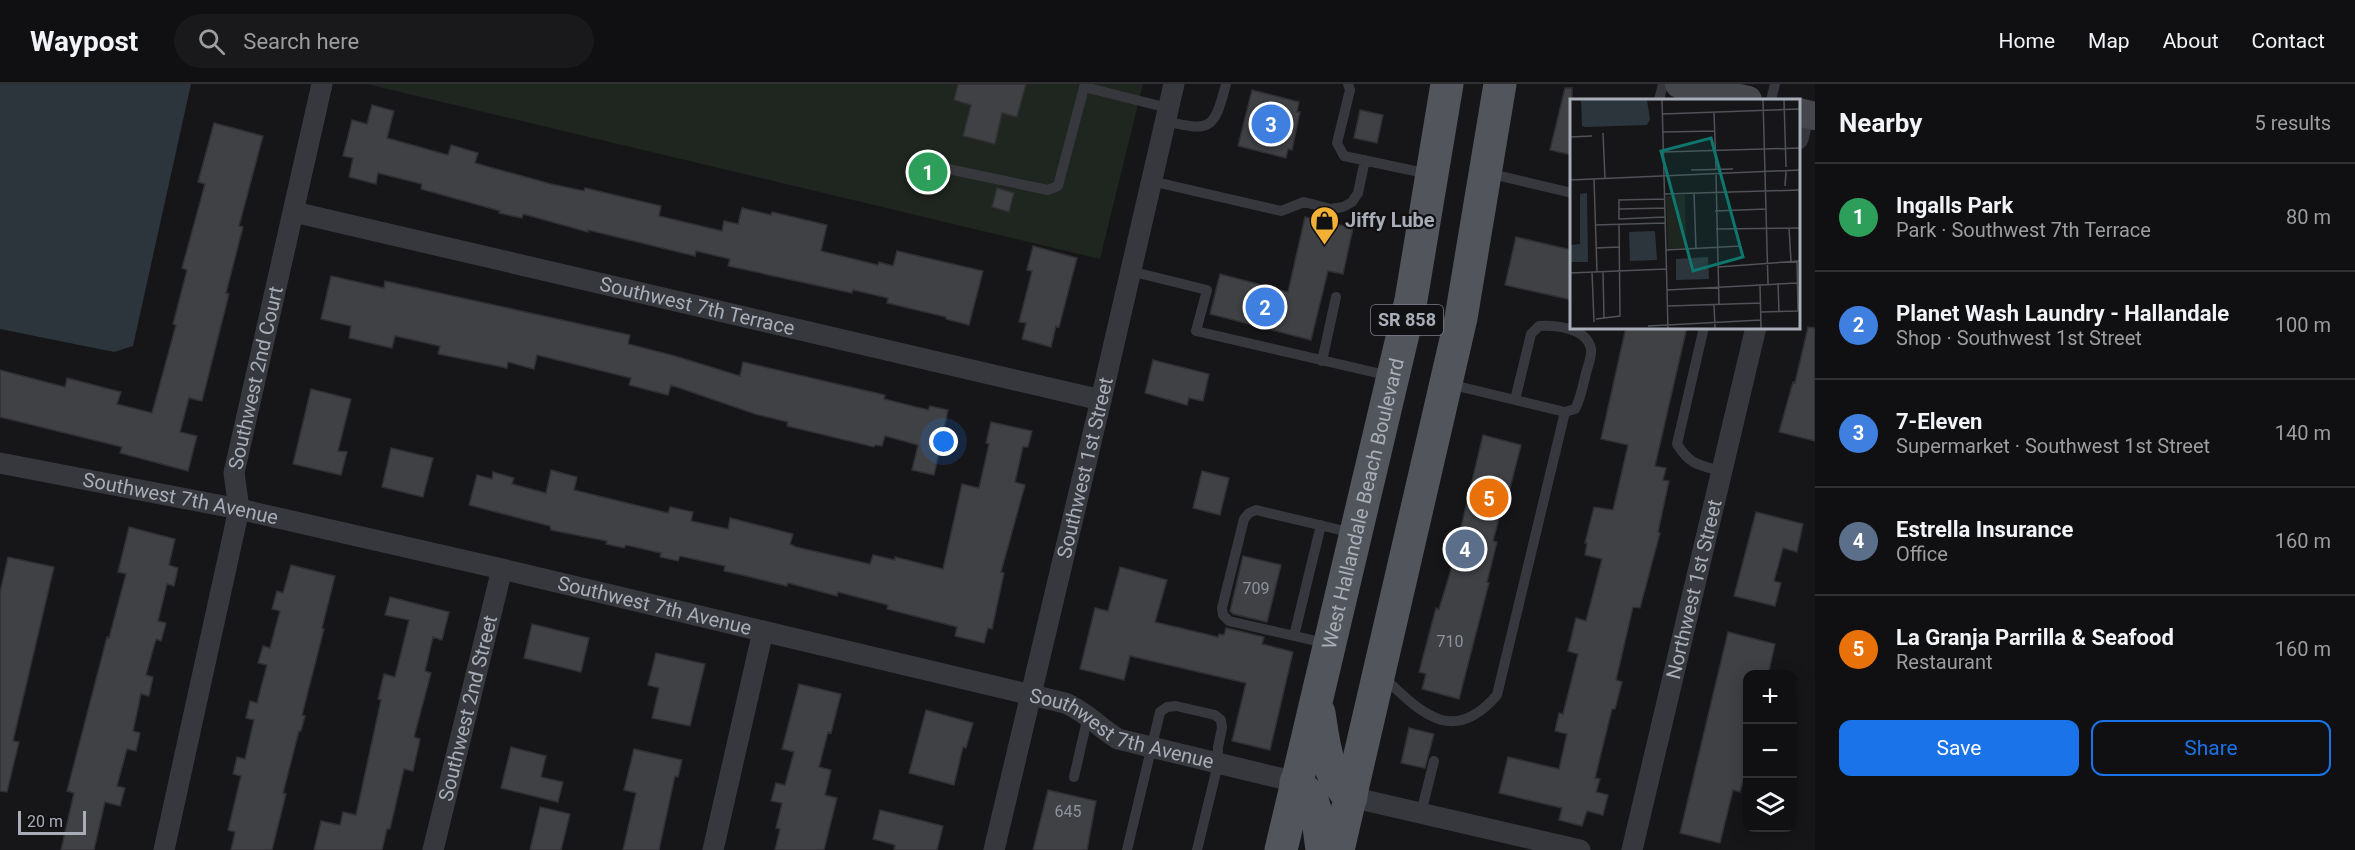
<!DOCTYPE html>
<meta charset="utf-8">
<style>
body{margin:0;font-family:Roboto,sans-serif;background:#19191b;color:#f1f3f6}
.controls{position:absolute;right:18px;bottom:18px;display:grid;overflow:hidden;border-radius:12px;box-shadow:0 3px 15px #0003}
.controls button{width:54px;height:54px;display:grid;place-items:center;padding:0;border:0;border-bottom:2px solid #303032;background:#101012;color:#f1f3f6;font:30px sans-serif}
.scale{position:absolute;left:18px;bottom:15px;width:68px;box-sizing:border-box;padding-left:6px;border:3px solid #a8adb8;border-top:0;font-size:16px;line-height:21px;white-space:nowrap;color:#a8adb8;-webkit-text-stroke:4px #111113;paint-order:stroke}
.you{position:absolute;left:944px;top:358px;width:21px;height:21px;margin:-15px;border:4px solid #fff;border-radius:50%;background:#1a73e8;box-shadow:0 0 0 9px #1a73e833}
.badge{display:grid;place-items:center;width:39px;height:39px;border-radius:50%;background:#1a73e8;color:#fff;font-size:20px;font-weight:700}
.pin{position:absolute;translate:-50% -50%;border:3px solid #fff;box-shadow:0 2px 6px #0006}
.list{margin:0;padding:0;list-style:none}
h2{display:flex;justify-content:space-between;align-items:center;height:78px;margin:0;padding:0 24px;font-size:26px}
h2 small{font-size:20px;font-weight:400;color:#9c9d9f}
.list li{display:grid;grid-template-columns:39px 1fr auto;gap:18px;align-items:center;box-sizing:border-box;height:108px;padding:0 24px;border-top:2px solid #303032}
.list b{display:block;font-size:22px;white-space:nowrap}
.list p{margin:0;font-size:20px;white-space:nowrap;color:#9c9d9f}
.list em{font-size:20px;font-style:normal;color:#9c9d9f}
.actions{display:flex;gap:12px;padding:18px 24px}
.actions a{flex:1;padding:14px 0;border:2px solid #1a73e8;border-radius:12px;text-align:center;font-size:21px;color:#1a73e8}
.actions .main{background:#1a73e8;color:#fff}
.icon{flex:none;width:33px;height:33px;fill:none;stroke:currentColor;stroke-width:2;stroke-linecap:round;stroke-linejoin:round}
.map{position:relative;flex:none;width:1815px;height:766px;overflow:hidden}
header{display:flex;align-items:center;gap:36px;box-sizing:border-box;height:84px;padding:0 30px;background:#101012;border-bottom:2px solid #303032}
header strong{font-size:28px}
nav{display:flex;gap:33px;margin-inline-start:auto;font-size:21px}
.search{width:420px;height:54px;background:#19191b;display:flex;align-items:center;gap:15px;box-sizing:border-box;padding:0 21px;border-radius:33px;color:#9c9d9f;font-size:22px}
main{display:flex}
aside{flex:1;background:#101012}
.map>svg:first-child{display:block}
</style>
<header>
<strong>Waypost</strong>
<div class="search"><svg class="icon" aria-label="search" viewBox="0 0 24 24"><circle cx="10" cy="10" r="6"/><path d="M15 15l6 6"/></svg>Search here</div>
<nav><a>Home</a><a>Map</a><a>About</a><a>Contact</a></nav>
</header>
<main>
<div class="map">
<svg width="1815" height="766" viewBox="0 0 1815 766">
<rect width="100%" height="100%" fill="#161618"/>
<path fill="#1e261f" d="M367,0H1143L1100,175Z"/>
<path fill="#2c353c" d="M0,0H191L133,262L114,268L0,245Z"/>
<path fill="#404145" stroke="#303034" stroke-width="1.5" d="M958,0H1026L1017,33L1002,29L995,60L963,52L971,21L954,16Z
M1565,4H1572V71L1550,66Z
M1252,6L1299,18L1297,28H1300L1292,66L1288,65L1286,74L1238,62Z
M372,21L394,27L387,54L448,71L451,61L478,69L475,79L551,100L584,107L585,104L661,122L659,132L722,147L724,137L738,140L742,124L771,131L772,128L827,141L821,167L878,181L879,178L893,182L897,167L983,187L969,241L946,235V233L887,219L888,214L853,206L852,209L728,182L730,175L696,167L695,172L588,146V148L523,130L522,134L499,129L500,127L421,105L422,100L378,89L376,100L349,93L353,74L343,72L352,36L367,40Z
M1360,26L1383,31L1377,59L1354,54Z
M214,39L263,52L239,142L243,143L226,209L229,210L202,317L189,314L180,348L197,352L188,387L120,369L122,363L0,333V286L65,303L67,294L121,308L117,320L152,329L176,241L173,240L187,186L182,184L205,100L198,98Z
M997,104L1014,109L1009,128L992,123Z
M1305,133L1353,144L1343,190L1328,187L1311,256L1210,230L1220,190L1288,208Z
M1516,153L1572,166V216L1505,201Z
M1033,162L1077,174L1059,243L1056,242L1051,263L1022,255L1026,239L1019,238L1032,187L1027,186Z
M331,192L384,204L385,197L630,251L628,260L675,272L740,292L743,278L885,311L884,315L928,326L930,322L948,326L934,391L912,386L918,361L885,352L882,362L875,361L874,363L787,342L788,338L755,330L671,301L668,311L629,301L631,294L537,271L534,285L508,278L507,284L438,270L440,262L395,252L392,264L349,254L351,242L321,235Z
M1626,243H1687L1655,382L1666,384L1663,396L1669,397L1658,448L1660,449L1640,524L1633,523L1616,596L1622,598L1615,625H1612L1595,694L1600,695L1596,708L1608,711L1603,731L1587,727L1582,742L1559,736L1562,724L1499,709L1508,673L1559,685L1567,650L1555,647L1559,629L1563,630L1578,570L1568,567L1576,534L1586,537L1602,475L1585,471L1587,459H1585L1594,423L1613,426L1628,361L1601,355Z
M1808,243L1815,244V357L1779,348L1793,298L1795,299Z
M1153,276L1209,290L1203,317L1189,314L1187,321L1145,309Z
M311,305L351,315L338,367L347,368L341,391L293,380Z
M991,338L1032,347L1028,363H1023L1015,398L1025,401L1001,488L1004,489L992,545L988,544L984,559L955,552L957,543L887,525L888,521L838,508L837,512L788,499L787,502L742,491L724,487L725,482L680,472L678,477L660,473L661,469L626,461L624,464L606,460L607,457L551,446L550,442L469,421L477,391L492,395L493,388L514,394L512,400L546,409L551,386L577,393L574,406L668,429L670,423L693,428L691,437L728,445L730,434L793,450L790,460L796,463L870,480L873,471L895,476V473L943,485L962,400L979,404L989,360L986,359Z
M1483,351L1521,361L1506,420L1503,419L1493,457L1497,458L1487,498L1489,499L1459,615L1422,605L1426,590L1419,588L1436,524L1439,525L1450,489Z
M391,364L433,374L423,413L382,403Z
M1202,387L1229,394L1220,431L1193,424Z
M1756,428L1803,440L1797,468L1783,464L1774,497L1781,499L1775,522L1734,512Z
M129,443L175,455L169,481L178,484L174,502L167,500L158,537L166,539L161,557L156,555L146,591L153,593L149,612L141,610L133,647L140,649L136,667L127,665L117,702L125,704L120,722L105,718L94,766H61L74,709L67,707L107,553L109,554L126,490L118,488Z
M1243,472L1281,481L1267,538L1233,530L1230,527Z
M8,473L54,483L13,657L19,658L7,708L0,707V508Z
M291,481L335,492L322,544L324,545L302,631L305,632L301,647H299L283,709L286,710L272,766H231L235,748L228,746L241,692L233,690L237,673L245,675L254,636L246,634L250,617L257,619L267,581L258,579L263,562L270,564L280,527L272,525L277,507L283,509Z
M1120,483L1167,496L1155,538L1218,553L1219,550L1224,551L1226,544L1264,553L1262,560L1293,568L1270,666L1232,657L1246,599L1130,572L1124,596L1080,585L1095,524L1108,527Z
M390,513L449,528L442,556L433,553L425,587L431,589L414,653L420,655L413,687L404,685L390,745H387L382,766H314L321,737L340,741L343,728L356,731L381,616L378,615L384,590L395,593L409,536L385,531Z
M532,540L589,554L581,588L524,574Z
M1728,548L1775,560L1768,591H1748V679L1740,708L1733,706L1720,759L1680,749Z
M656,569L705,580L690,642L652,634L659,604L648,601Z
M799,600L841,610L831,649L828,648L819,683L831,686L825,711L837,714L824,766H775L780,745L776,744L782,719L771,717L776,699L785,701L794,668L782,665Z
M926,626L973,639L966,664L963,663L954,701L909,689Z
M1409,644L1434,650L1425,684L1401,679Z
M511,663L546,672L541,693L563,698L558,718L501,704Z
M634,665L682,676L678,693L675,692L659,766H623L636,709L624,706Z
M1048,706L1096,717L1087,766H1033Z
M540,723L570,730L561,766H530Z
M880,726L943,742L937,766H894L895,761L873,755Z"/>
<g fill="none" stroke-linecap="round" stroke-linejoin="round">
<path stroke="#37383d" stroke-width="10" d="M1348,0L1350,6L1337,59L1344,72L1429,90
M1084,3L1168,24
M1659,16L1663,0
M1771,16L1775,0
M1165,37C1211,48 1214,46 1226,0
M929,81L1048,106L1058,102L1085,0
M1488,89L1572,109
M1151,97L1281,127L1304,118L1331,125L1343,123L1352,118L1358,109L1365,76
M1130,187L1207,206L1196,247L1390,292
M1704,243L1677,360C1690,381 1699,381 1721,387
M1322,277L1336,213
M1449,300L1515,316L1531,250L1539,242C1556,241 1587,244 1591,265C1592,272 1588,282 1586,289C1583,301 1581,314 1575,325L1565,328L1515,316
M1294,552L1321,441
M1325,559L1229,537L1223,531L1222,524L1244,435L1249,429L1256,426L1353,449
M1383,593C1421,628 1452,663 1497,611L1565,328
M1074,693L1088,632
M1421,729L1434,677
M1127,766L1160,628L1167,623L1176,622L1215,631L1221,636L1222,644L1218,663V680L1197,766"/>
<g stroke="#37383d" stroke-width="21">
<path d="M1798,55L1804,29"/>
<path id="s1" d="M294,128L1101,316"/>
<path id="s2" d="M0,379L239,425L502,485L1065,619C1085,627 1100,644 1118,655L1296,698"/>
<path d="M1351,713L1580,766"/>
<path id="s3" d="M164,766L239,425L234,389L322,0"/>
<path id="s4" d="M433,766L502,485"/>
<path d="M713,766L763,547"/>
<path id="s5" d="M994,766L1101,316L1174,0"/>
<path id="s6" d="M1632,766L1756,243"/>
</g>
<path stroke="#45474d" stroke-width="28" d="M1679,0L1748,16
M1798,28L1815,32"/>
<g stroke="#53555c" stroke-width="33">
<path d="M1319,629C1324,660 1326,692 1351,713"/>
<path d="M1296,698L1311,713L1318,735L1322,766"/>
<path id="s7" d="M1281,766L1411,216L1447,0"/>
<path d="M1338,766L1461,234L1500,0"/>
</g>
</g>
<defs>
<symbol id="shop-pin" viewBox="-11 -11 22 30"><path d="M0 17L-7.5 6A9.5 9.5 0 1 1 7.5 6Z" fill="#f2b134" stroke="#111113"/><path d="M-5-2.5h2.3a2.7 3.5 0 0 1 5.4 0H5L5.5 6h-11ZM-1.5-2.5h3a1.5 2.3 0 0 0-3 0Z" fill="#111"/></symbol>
</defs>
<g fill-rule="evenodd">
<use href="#shop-pin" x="1308" y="120" width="33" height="45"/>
</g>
<g text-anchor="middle" stroke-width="4.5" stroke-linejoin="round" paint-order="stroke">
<g font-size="16" fill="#8e929b">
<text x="1256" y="510">709</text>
<text x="1450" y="563">710</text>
<text x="1068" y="733">645</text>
</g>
<rect fill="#111113" stroke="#7b7e86" stroke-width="1.5" x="1371" y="221" width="72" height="30" rx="4.5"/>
<g font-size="18" font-weight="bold" fill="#a8adb8">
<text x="1407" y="242">SR 858</text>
</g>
<g font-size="20" font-weight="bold" fill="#a8adb8" stroke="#111113" text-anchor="start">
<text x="1345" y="143">Jiffy Lube</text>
</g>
<g font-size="20" fill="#a8adb8" stroke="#111113">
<text dy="7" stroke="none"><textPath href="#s1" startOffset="414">Southwest 7th Terrace</textPath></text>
<text dy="7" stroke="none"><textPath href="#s3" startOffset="483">Southwest 2nd Court</textPath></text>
<text dy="7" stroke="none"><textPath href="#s5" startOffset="393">Southwest 1st Street</textPath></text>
<text dy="7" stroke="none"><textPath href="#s2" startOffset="184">Southwest 7th Avenue</textPath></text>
<text dy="7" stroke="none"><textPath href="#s7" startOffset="356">West Hallandale Beach Boulevard</textPath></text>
<text dy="7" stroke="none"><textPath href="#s6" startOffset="268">Northwest 1st Street</textPath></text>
<text dy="7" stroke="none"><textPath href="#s2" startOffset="670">Southwest 7th Avenue</textPath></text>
<text dy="7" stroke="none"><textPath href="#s4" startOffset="146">Southwest 2nd Street</textPath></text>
<text dy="7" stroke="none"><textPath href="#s2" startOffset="1155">Southwest 7th Avenue</textPath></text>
</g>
</g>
<g transform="translate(1570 15)">
<rect width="230" height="230" fill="#161618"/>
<path d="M115,96L116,149L98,150L96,97Z" fill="#1e261f"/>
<path d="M11,1H77L80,20L77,26L15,28L12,27ZM17,94L18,163H0V146L10,145V95ZM85,132L87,161L60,162L59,133ZM138,158L139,180L106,181V160Z" fill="#2c353c"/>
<path fill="none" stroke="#505258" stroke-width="1.5" d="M92,1L98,229M193,1L198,185M214,1L216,68M144,13L146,70M92,15L230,10M93,33L145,32M33,34L35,80M0,38L22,37M93,53L230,49M0,65V135M121,71L163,70M216,75L215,87L216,72M146,76L149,205M24,80L27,173M0,81L230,71M124,94L126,150M95,95L230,91M95,100L49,101V120L95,118M49,110L95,109M145,112L196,110M25,126L95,124M219,129L221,162M146,130L230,129M26,149L49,148M96,151L171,147M227,162L228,212M148,168L230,162M22,173L24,223M33,173L34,219M0,174L96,170M208,184L209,213M190,185L191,229M97,191L227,184M144,206L145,229M98,207L191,204M191,213L228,212M26,220L50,217L49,125M78,227L191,221"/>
<path fill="#0f766e" fill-opacity="0.15" stroke="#0f766e" stroke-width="3" d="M141,39L173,158L123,172L91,52Z"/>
<rect width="230" height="230" fill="none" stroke="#a8adb8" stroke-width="3"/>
</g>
</svg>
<div class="controls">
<button>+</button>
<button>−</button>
<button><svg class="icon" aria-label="layers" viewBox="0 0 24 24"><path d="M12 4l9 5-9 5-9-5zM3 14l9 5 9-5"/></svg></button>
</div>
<div class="scale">20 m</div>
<div class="you"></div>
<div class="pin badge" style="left:928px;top:88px;background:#2e9e5b">1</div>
<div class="pin badge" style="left:1265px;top:223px;background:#3f7fe0">2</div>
<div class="pin badge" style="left:1271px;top:40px;background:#3f7fe0">3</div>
<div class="pin badge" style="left:1465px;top:465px;background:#5c6f8a">4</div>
<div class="pin badge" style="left:1489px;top:414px;background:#e8710a">5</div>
</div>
<aside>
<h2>Nearby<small>5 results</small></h2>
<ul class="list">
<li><span class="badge" style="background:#2e9e5b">1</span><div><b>Ingalls Park</b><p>Park · Southwest 7th Terrace</p></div><em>80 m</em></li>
<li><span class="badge" style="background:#3f7fe0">2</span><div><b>Planet Wash Laundry - Hallandale</b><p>Shop · Southwest 1st Street</p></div><em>100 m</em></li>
<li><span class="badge" style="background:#3f7fe0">3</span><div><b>7-Eleven</b><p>Supermarket · Southwest 1st Street</p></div><em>140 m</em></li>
<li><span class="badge" style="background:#5c6f8a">4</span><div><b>Estrella Insurance</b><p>Office</p></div><em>160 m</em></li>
<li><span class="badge" style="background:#e8710a">5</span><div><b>La Granja Parrilla &amp; Seafood</b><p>Restaurant</p></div><em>160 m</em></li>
</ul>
<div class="actions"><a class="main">Save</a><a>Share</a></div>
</aside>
</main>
